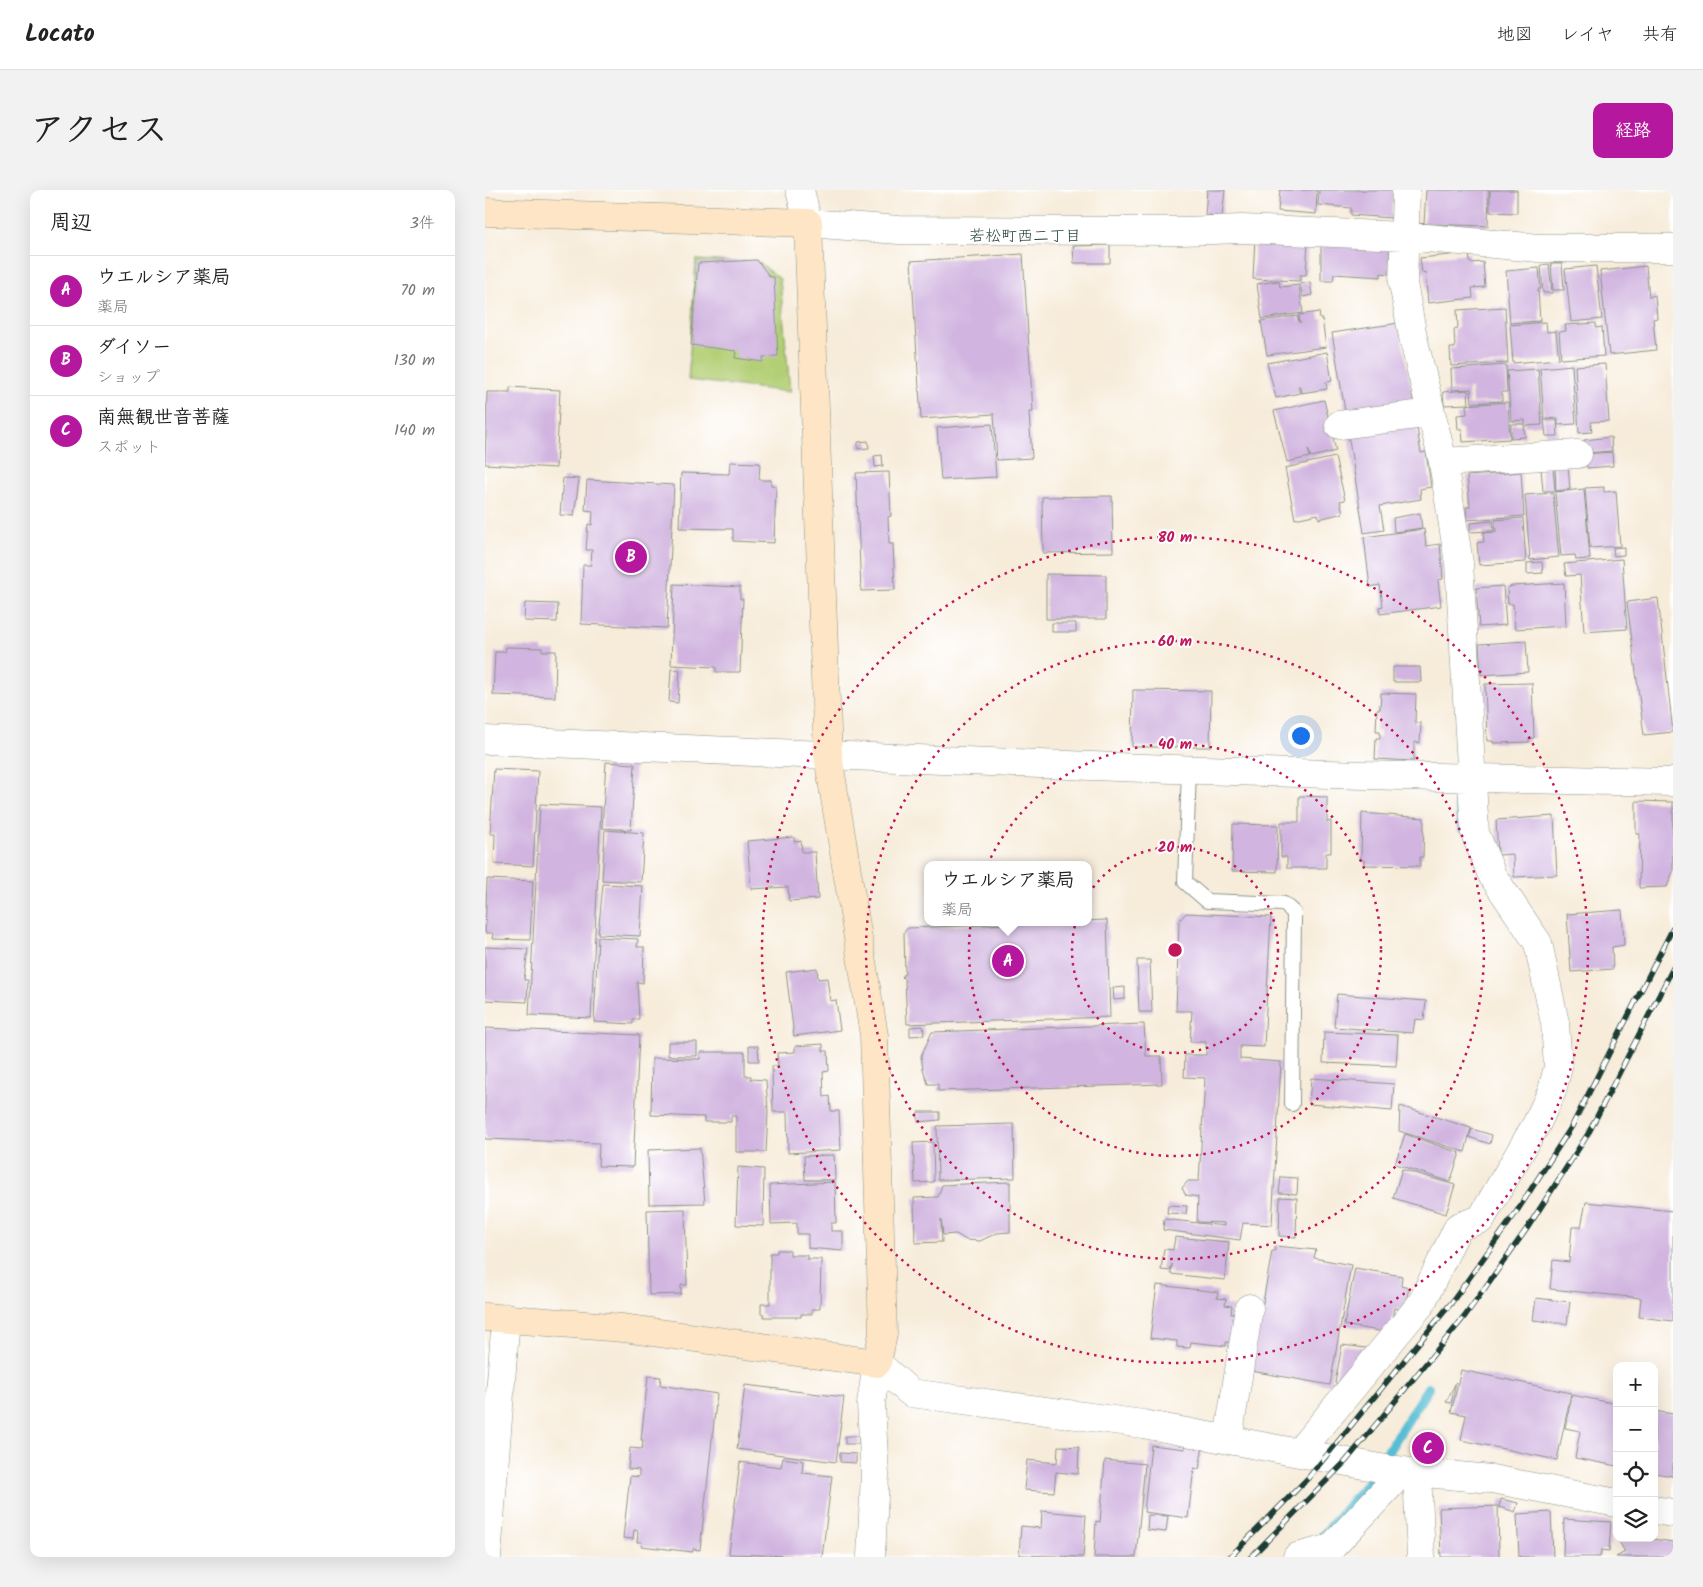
<!DOCTYPE html>
<html lang="ja">
<meta charset="utf-8">
<style>
body{margin:0;font-family:Kalam,"Klee One",sans-serif;background:#f2f2f2;color:#222}
.controls{position:absolute;right:15px;bottom:15px;display:grid;overflow:hidden;border-radius:10px;box-shadow:0 5px 20px #0002}
.controls button{width:45px;height:45px;display:grid;place-items:center;padding:0;border:0;border-bottom:1px solid #e0e0e0;background:#fff;color:#222;font:25px sans-serif}
.you{position:absolute;left:815px;top:545px;width:18px;height:18px;margin:-12px;border:4px solid #fff;border-radius:50%;background:#1a73e8;box-shadow:0 0 0 8px #1a73e833}
.badge{display:grid;place-items:center;width:32px;height:32px;border-radius:50%;background:#b5179e;color:#fff;font-size:16px;font-weight:700}
.pin{position:absolute;translate:-50% -50%;border:2px solid #fff;box-shadow:0 1px 5px #0006}
.popup{position:absolute;left:439px;top:671px;width:168px;height:65px;box-sizing:border-box;display:grid;place-content:center;border-radius:10px;background:#fff;filter:drop-shadow(0 1px 4px #0005);font-size:16px;white-space:nowrap;color:#767676}
.popup b{font-size:19px;color:#222}
.popup::after{content:'';position:absolute;left:50%;top:100%;margin-left:-10px;border:10px solid transparent;border-top-color:#fff}
.list{margin:0;padding:0;list-style:none}
h2{display:flex;justify-content:space-between;align-items:center;height:65px;margin:0;padding:0 20px;font-size:21px}
h2 small{font-size:16px;font-weight:400;color:#767676}
.list li{display:grid;grid-template-columns:32px 1fr auto;gap:15px;align-items:center;box-sizing:border-box;height:70px;padding:0 20px;border-top:1px solid #e0e0e0}
.list b{display:block;font-size:19px;white-space:nowrap}
.list p{margin:0;font-size:16px;white-space:nowrap;color:#767676}
.list em{font-size:16px;font-style:normal;color:#767676}
.icon{flex:none;width:28px;height:28px;fill:none;stroke:currentColor;stroke-width:2;stroke-linecap:round;stroke-linejoin:round}
.map{position:relative;flex:none;width:1188px;height:1367px;overflow:hidden;border-radius:10px}
header{display:flex;align-items:center;gap:30px;box-sizing:border-box;height:70px;padding:0 25px;background:#fff;border-bottom:1px solid #e0e0e0}
header strong{font-size:24px}
nav{display:flex;gap:28px;margin-inline-start:auto;font-size:18px}
.intro{display:flex;align-items:center;justify-content:space-between;box-sizing:border-box;height:120px;padding:0 30px}
h1{margin:0;font-size:35px}
.button{padding:12px 22px;border-radius:10px;background:#b5179e;color:#fff;font-size:18px;font-weight:700}
main{display:flex;gap:30px;padding:0 30px}
aside{flex:1;background:#fff;border-radius:10px;box-shadow:0 5px 20px #0002}
.map>svg:first-child{display:block}
</style>
<header>
<strong>Locato</strong>
<nav><a>地図</a><a>レイヤ</a><a>共有</a></nav>
</header>
<div class="intro"><h1>アクセス</h1><a class="button">経路</a></div>
<main>
<aside>
<h2>周辺<small>3件</small></h2>
<ul class="list">
<li><span class="badge">A</span><div><b>ウエルシア薬局</b><p>薬局</p></div><em>70 m</em></li>
<li><span class="badge">B</span><div><b>ダイソー</b><p>ショップ</p></div><em>130 m</em></li>
<li><span class="badge">C</span><div><b>南無観世音菩薩</b><p>スポット</p></div><em>140 m</em></li>
</ul>
</aside>
<div class="map">
<svg width="1188" height="1367" viewBox="0 0 1188 1367">
<rect width="100%" height="100%" fill="#fff"/>
<filter id="ink" filterUnits="userSpaceOnUse"><feTurbulence type="fractalNoise" baseFrequency=".02" numOctaves="2"/><feDisplacementMap in="SourceGraphic" scale="10" xChannelSelector="R" yChannelSelector="G"/><feConvolveMatrix kernelMatrix="1 2 1 2 8 2 1 2 1" color-interpolation-filters="sRGB"/></filter>
<filter id="wash" filterUnits="userSpaceOnUse"><feTurbulence type="fractalNoise" baseFrequency=".0096" numOctaves="4" result="noise"/><feDisplacementMap in="SourceGraphic" scale="20" xChannelSelector="R" yChannelSelector="G"/><feGaussianBlur stdDeviation="1.12" result="paint"/><feColorMatrix in="noise" values="0 0 0 0 0 0 0 0 0 0 0 0 0 0 0 0 0 1.4 0 .05"/><feComposite in="paint" operator="in"/></filter>
<g filter="url(#wash)">
<rect width="100%" height="100%" fill="#f7ecda"/>
<path fill="#b2cf75" stroke="#688654" d="M211,70L275,73L295,89L305,202L203,190Z"/>
<g fill="none" stroke-linecap="round" stroke-linejoin="round">
<path stroke="#57bdd4" stroke-width="10" d="M973,607L977,638
M834,1350L882,1294L943,1198"/>
</g>
<g id="blocks">
<path fill="#d1b5e0" d="M722,0H740L737,26L720,25Z
M795,0H832L831,24L793,21Z
M834,0H909L906,28L866,25V18L833,15Z
M941,0H1004L1003,36L939,34Z
M1005,0H1032V23L1005,22Z
M770,47L823,50L821,85H815V91L768,89Z
M836,50L905,55L904,84L896,83V87L849,84L848,91H836Z
M625,55V73H589L588,56Z
M984,63L985,73L998,72L1000,97L987,98L988,108L943,113L940,82L937,83L935,68Z
M538,64L548,222H544L547,268L512,270L509,224L436,229L426,71Z
M272,70L285,87H289L293,166L278,167V172L250,168L251,161L206,155L213,73Z
M1066,73H1077L1079,100H1068Z
M1064,74L1067,103H1058L1056,75Z
M1111,76L1117,129L1086,132L1080,79Z
M1161,76L1164,107L1170,105L1172,128L1168,129L1171,160L1124,165L1115,81Z
M1054,78L1056,99H1053L1055,131L1025,133L1021,81Z
M794,91L795,97L814,95L818,123L777,129L772,94Z
M825,92L827,105L818,107L815,94Z
M1020,117L1023,173L966,176L965,158H970L969,139L973,138L972,120Z
M834,122L835,129H837L841,157L782,165L776,131L812,126L815,133L814,125Z
M1061,132L1062,142L1071,141L1074,169L1028,173L1025,135Z
M914,133L929,214L861,227L847,143Z
M1111,133V138L1117,137L1119,166L1076,169L1074,142L1081,141L1080,135Z
M842,162L847,191L841,192L842,199L816,203L815,196H813L815,203L791,208L782,173Z
M1120,174L1124,231L1106,232L1107,242L1094,243L1090,176Z
M1021,175L1022,202H1017V211L987,213L986,199L967,200L966,179Z
M1087,175L1091,234L1073,235V228L1059,229L1055,178Z
M1053,179L1057,235L1040,236V230L1026,231L1022,181Z
M25,197L75,200L71,278L0,274L2,202H25Z
M983,200L984,214L959,215L958,202Z
M839,210L851,261L826,267L823,259L825,267L802,272L789,221Z
M1023,212L1025,249L978,252L977,239H973L972,225L982,224L981,215Z
M1059,230H1072L1073,246H1061Z
M931,232L936,263L941,262L946,297L935,299L936,309L895,316L899,340L879,343L863,244Z
M507,234L511,287L456,290L452,238Z
M1026,234H1039L1040,247L1026,248Z
M1126,247L1127,261L1100,263L1099,250Z
M383,251L384,258L373,259V252Z
M1127,262L1128,276L1102,278L1101,264Z
M397,265L398,276L390,277L389,266Z
M850,267L860,310L855,311L858,323L834,329L833,324L810,329L800,278Z
M245,272L275,273L274,290H286V295L291,296L289,353L248,351V339L194,338L196,283L244,284Z
M1070,276H1083L1085,299L1071,301Z
M1068,277L1070,301H1058L1056,278Z
M404,282L406,326L403,327L404,354H408L410,400L376,401L371,283Z
M1036,282L1039,326L982,330L981,317H985L982,286Z
M78,288L94,289L89,326L75,325Z
M102,290L189,295L182,438L96,434L98,375H106L107,360H101L103,334L107,335L108,321L100,320Z
M1119,297V302L1131,301L1135,356L1105,358L1100,298Z
M1099,299L1105,369L1091,370L1090,365L1076,366L1070,302Z
M1068,303L1074,367L1045,370L1040,305Z
M627,306L628,362L558,363L557,307Z
M935,323L937,338L909,342L908,328Z
M1038,328L1041,372L994,375L992,353L999,352L998,343L1011,342L1010,330Z
M1008,331L1009,341L985,342V333Z
M939,339L941,356L955,354L958,389L953,390L956,416L895,424L894,417L898,416L895,395L885,397L879,347Z
M1139,357V365L1129,366L1128,358Z
M1137,369L1142,439L1099,442L1095,385L1081,386L1079,374Z
M1057,372L1058,383L1042,384V373Z
M561,384L621,385V429H561Z
M1079,393L1081,436L1030,439L1028,414H1023L1022,398L1027,396Z
M189,394L255,397V409H258L255,482H231V477L186,475Z
M1018,396L1021,435L994,437L991,398Z
M1173,408L1188,542L1159,545L1142,412Z
M40,413L73,414L72,432L39,431Z
M567,433H591V442H567Z
M1041,451L1043,482L996,485L994,454Z
M21,457L57,458V461H71L70,507L8,505L10,462H20Z
M908,477H935L936,492H908Z
M186,479L195,480L193,513L184,512Z
M1047,493L1049,548H1044V552L1008,553V551H1002L1000,494Z
M648,500L726,501L725,557H647Z
M896,503L931,504L930,533H936L935,553L929,552V571L890,569L891,548H895V541H891L892,519H895Z
M121,572L150,574L146,640L117,638Z
M9,579L53,581L48,676L9,674L10,644H5Z
M814,606L842,607V632L846,631V663H841V678H802V667H796V632H814Z
M1151,611L1188,612V681L1182,697L1154,698L1155,644H1151Z
M55,614L116,617L106,828L44,825Z
M877,623L939,628L938,667H935V676L879,675V670H876Z
M1069,626L1072,685L1029,687L1028,664L1013,665L1011,630Z
M748,634L793,635L792,682L747,681Z
M120,640L159,643L156,692L117,690Z
M309,647V652L316,651L317,662H330L333,709L304,711L303,697L266,699L262,651Z
M2,689L48,691L45,750L7,749L8,743H0Z
M118,694L158,696L155,746L113,744Z
M1137,720L1139,755L1127,757L1128,779L1086,782L1082,724Z
M701,723L786,727L779,857L755,856V869L796,872L787,1035L758,1033L755,1050L678,1040L679,1029L739,1036V1033L712,1032L713,1007L701,1005L697,998L703,991H714L720,888L699,887L700,865H721V852H705L707,821H691L694,731Z
M622,730L625,827L422,834L420,790L417,787L420,783L419,742L423,738Z
M113,747L153,749L152,757H159L158,793L152,792L154,829H148V834L109,832Z
M0,757L43,759L39,790H43L42,812L0,810Z
M652,770H665L667,822H654Z
M332,778L333,789L342,788L345,811L351,810L355,840L309,846L301,782Z
M640,797V809L629,810L628,798Z
M852,804L941,811L939,830L930,829L928,843L849,837Z
M659,834L661,866H676L677,894L453,901V894H443L438,879L436,866L447,842Z
M438,836L439,845L425,846V837Z
M0,838L154,845L148,977L113,976L114,953L0,949Z
M839,842L913,845L911,876L838,873Z
M183,852H212V866H183Z
M338,854V861H343L344,881L338,882L339,907L345,906L346,921H354L356,960L303,963L302,922H288L287,876H293L292,863L310,862V856Z
M264,856H273L274,871H264Z
M215,862H260V886H266V889L281,890L283,922L281,962H251V926H246V932H219V927L166,925L167,868L215,869Z
M826,888L909,894L907,921L824,914Z
M915,916L986,938L980,962L914,941Z
M433,922H455V930L433,932Z
M529,934L530,988L453,990L452,936Z
M987,939L1007,945L1005,954L984,947Z
M920,944L975,963L965,992L910,974Z
M448,952L449,992L430,993L428,953Z
M215,958L220,1013L164,1014L163,960Z
M349,965L350,990H320L319,966Z
M253,977L279,979L278,1036L251,1035Z
M917,979L970,995L961,1024L908,1008Z
M796,987L813,988L812,1004L794,1003Z
M350,992L351,1033H346V1041H358V1061L323,1058V1044H312V1033L286,1034L285,995Z
M525,992V1042L512,1043L495,1051L481,1050L471,1044L458,1045L456,1029L457,1052L430,1053L429,1008L453,1007L457,995Z
M795,1007L812,1008L811,1047L794,1046Z
M1101,1012L1188,1021V1131L1154,1127L1156,1108L1065,1099L1068,1070L1084,1072L1087,1037H1096Z
M683,1015L702,1016L701,1024L682,1023Z
M200,1019L202,1095H196V1104L164,1105L162,1020Z
M690,1047L744,1052L740,1090L686,1084L687,1074L685,1081L676,1080L679,1059L688,1060Z
M790,1056L831,1060L829,1068L866,1075L845,1195L766,1181L787,1061H790Z
M292,1060H305V1065H322V1069H336L335,1119H327V1124H316V1127H279V1124H276V1114H285V1063H292Z
M870,1078L917,1086L916,1096L924,1098L919,1120L909,1118L905,1143L859,1135Z
M672,1095L733,1102L732,1108L741,1109L740,1115L747,1116L746,1124L754,1125L751,1153L741,1152V1156L706,1152L705,1158L692,1157V1151L665,1148Z
M1051,1108L1085,1112L1082,1134L1048,1130Z
M857,1155L889,1159L861,1194L850,1193Z
M976,1180L1086,1203L1072,1270L976,1250L981,1225L966,1222Z
M163,1186L176,1187L175,1195L232,1204L215,1360L208,1359V1362L156,1356L157,1352H152L153,1341L149,1340L148,1349L138,1348L145,1286L154,1287V1280L143,1279L145,1258L157,1259L158,1250H156Z
M971,1192L966,1213L961,1212Z
M260,1195L359,1207L351,1272L252,1259Z
M1087,1205L1132,1214V1276L1090,1268L1095,1241L1080,1238Z
M1169,1221L1188,1224V1286L1169,1283Z
M360,1246H374V1254H360Z
M940,1251L950,1254L946,1265L935,1262Z
M700,1254L718,1256L714,1279L709,1278L703,1328L659,1322L666,1255L700,1259Z
M573,1256L594,1257L593,1284L571,1282L569,1302L539,1300L542,1270L572,1273Z
M355,1263L371,1264V1273L355,1272Z
M298,1268L318,1271L317,1283L347,1286L337,1367L244,1364L255,1272L296,1277Z
M620,1270L660,1274L651,1367H609L611,1331L615,1332Z
M1016,1309L1033,1313L1030,1322L1014,1317Z
M1013,1316L1014,1367H956L954,1318Z
M557,1321L601,1325L598,1367L534,1365L536,1336L556,1338Z
M1066,1322L1068,1367H1034L1032,1324Z
M663,1325L683,1326L681,1342L662,1340Z
M1079,1329L1126,1332L1124,1361L1116,1360L1115,1367H1078Z
M1132,1348H1161L1188,1352V1367H1131L1140,1362Z"/>
</g>
</g>
<g filter="url(#ink)">
<use href="#blocks" fill-opacity="0" stroke="#8b9487" stroke-width="1"/>
<g fill="none" stroke-linecap="round" stroke-linejoin="round">
<defs>
<path id="lane" d="M704,579L700,692L722,711L799,714L809,723L807,914"/>
<path id="street" d="M315,0L323,33L414,40L697,41L757,39L919,46L1054,58H1188
M854,235L946,223
M958,272L1093,264
M0,550C396,568 792,586 1188,592
M392,1173L426,1203L658,1234L906,1280L1007,1289L1132,1313
M743,1249L764,1118
M814,1262L936,1114L973,1037L996,1029L1052,933L1067,901L1073,877L1070,833L1053,753L1007,685L990,643L974,373L958,272L928,147L918,93L921,0
M932,1282L936,1367
M1169,1320L1188,1323
M2,1367L21,1128
M386,1367L390,1285L386,1214L392,1173
M812,1367L846,1358L907,1293L913,1280"/>
<path id="secondary" d="M0,22L323,33L343,566L389,845L398,1144L392,1173L138,1138L0,1127"/>
</defs>
<use href="#lane" stroke="#8b9487" stroke-width="16"/>
<use href="#street" stroke="#8b9487" stroke-width="29"/>
<use href="#secondary" stroke="#8b9487" stroke-width="29"/>
<use href="#lane" stroke="#fff" stroke-width="14"/>
<use href="#street" stroke="#fff" stroke-width="28"/>
<use href="#secondary" stroke="#fde5c5" stroke-width="28"/>
<defs>
<path id="rail" d="M745,1367L824,1287L967,1112L1030,1024L1087,936L1188,738
M766,1367L861,1271L980,1126L1043,1037L1103,944L1188,778"/>
</defs>
<use href="#rail" stroke="#1f3d34" stroke-width="5.5"/>
<use href="#rail" stroke="#fff" stroke-width="4" stroke-dasharray="11" stroke-linecap="butt"/>
</g>
</g>
<g fill="none" stroke="#c2185b" stroke-width="2.5" stroke-dasharray="2.5 5">
<circle cx="690" cy="760" r="103"/>
<circle cx="690" cy="760" r="206"/>
<circle cx="690" cy="760" r="309"/>
<circle cx="690" cy="760" r="413"/>
</g>
<g text-anchor="middle" stroke-width="4" stroke-linejoin="round" paint-order="stroke">
<g font-size="16" fill="#1f3d34" stroke="#fff">
<text x="540" y="51">若松町西二丁目</text>
</g>
</g>
<circle cx="690" cy="760" r="8" fill="#c2185b" stroke="#fff" stroke-width="2.5"/>
<g font-size="15" text-anchor="middle" font-weight="bold" fill="#c2185b" stroke="#fff" stroke-width="4" stroke-linejoin="round" paint-order="stroke">
<text x="690" y="352">80 m</text>
<text x="690" y="456">60 m</text>
<text x="690" y="559">40 m</text>
<text x="690" y="662">20 m</text>
</g>
</svg>
<div class="controls">
<button>+</button>
<button>−</button>
<button><svg class="icon" aria-label="locate" viewBox="0 0 24 24"><circle cx="12" cy="12" r="6"/><path d="M12 2v4M12 18v4M2 12h4M18 12h4"/></svg></button>
<button><svg class="icon" aria-label="layers" viewBox="0 0 24 24"><path d="M12 4l9 5-9 5-9-5zM3 14l9 5 9-5"/></svg></button>
</div>
<div class="you"></div>
<div class="pin badge" style="left:523px;top:771px">A</div>
<div class="popup"><b>ウエルシア薬局</b>薬局</div>
<div class="pin badge" style="left:146px;top:367px">B</div>
<div class="pin badge" style="left:943px;top:1258px">C</div>
</div>
</main>
